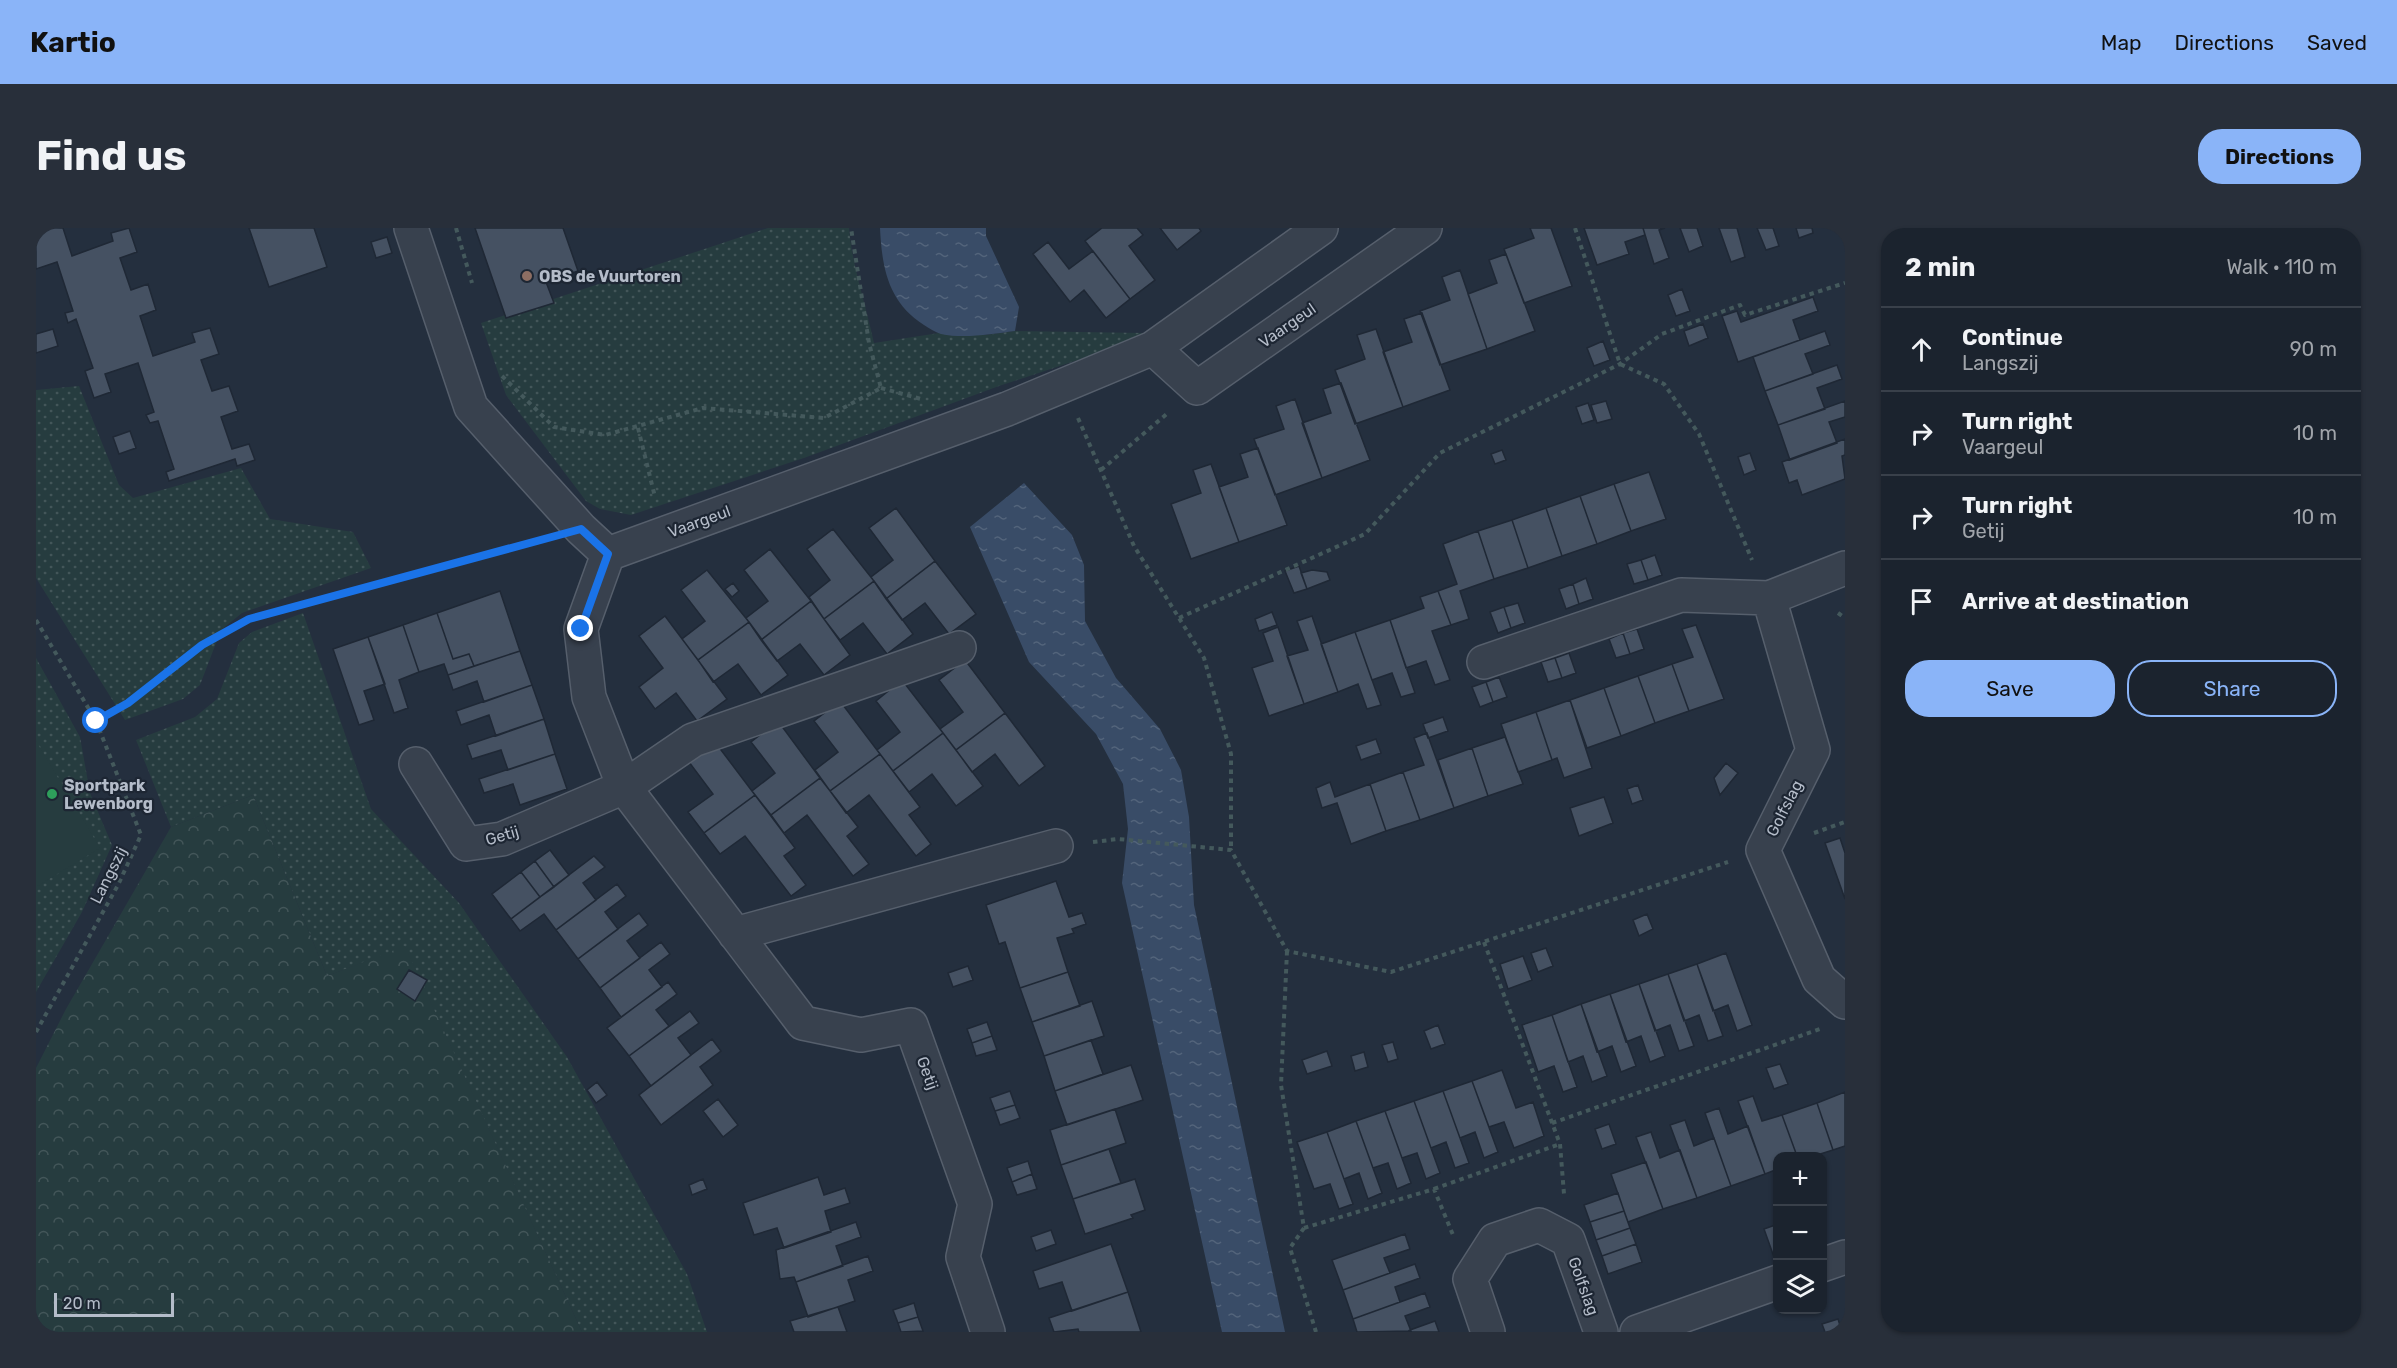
<!DOCTYPE html>
<meta charset="utf-8">
<style>
body{margin:0;font-family:Rubik,sans-serif;background:#282f3a;color:#f1f3f6}
.controls{position:absolute;right:18px;bottom:18px;display:grid;overflow:hidden;border-radius:12px;box-shadow:0 2px 4px #0004}
.controls button{width:54px;height:54px;display:grid;place-items:center;padding:0;border:0;border-bottom:2px solid #39404a;background:#1b232e;color:#f1f3f6;font:30px sans-serif}
.scale{position:absolute;left:18px;bottom:15px;width:120px;box-sizing:border-box;padding-left:6px;border:3px solid #b4bcc9;border-top:0;font-size:16px;line-height:21px;white-space:nowrap;color:#b4bcc9;-webkit-text-stroke:4px #1d2633;paint-order:stroke}
.stop{position:absolute;width:18px;height:18px;margin:-14px;border:4px solid #1a73e8;border-radius:50%;background:#fff}
.stop.end{background:#1a73e8;border-color:#fff;box-shadow:0 2px 6px #0008}
.list{margin:0;padding:0;list-style:none}
h2{display:flex;justify-content:space-between;align-items:center;height:78px;margin:0;padding:0 24px;font-size:26px}
h2 small{font-size:20px;font-weight:400;color:#a0a4aa}
.list li{display:grid;grid-template-columns:39px 1fr auto;gap:18px;align-items:center;box-sizing:border-box;height:84px;padding:0 24px;border-top:2px solid #39404a}
.list b{display:block;font-size:22px;white-space:nowrap}
.list p{margin:0;font-size:20px;white-space:nowrap;color:#a0a4aa}
.list em{font-size:20px;font-style:normal;color:#a0a4aa}
.actions{display:flex;gap:12px;padding:18px 24px}
.actions a{flex:1;padding:14px 0;border:2px solid #8ab4f8;border-radius:24px;text-align:center;font-size:21px;color:#8ab4f8}
.actions .main{background:#8ab4f8;color:#111}
.icon{flex:none;width:33px;height:33px;fill:none;stroke:currentColor;stroke-width:2;stroke-linecap:round;stroke-linejoin:round}
.map{position:relative;flex:none;width:1809px;height:1104px;overflow:hidden;border-radius:24px}
header{display:flex;align-items:center;gap:36px;box-sizing:border-box;height:84px;padding:0 30px;background:#8ab4f8;color:#111}
header strong{font-size:28px}
nav{display:flex;gap:33px;margin-inline-start:auto;font-size:21px}
.intro{display:flex;align-items:center;justify-content:space-between;box-sizing:border-box;height:144px;padding:0 36px}
h1{margin:0;font-size:42px}
.button{padding:15px 27px;border-radius:24px;background:#8ab4f8;color:#111;font-size:21px;font-weight:700}
main{display:flex;gap:36px;padding:0 36px}
aside{flex:1;background:#1b232e;border-radius:24px;box-shadow:0 2px 4px #0004}
.map>svg:first-child{display:block}
</style>
<header>
<strong>Kartio</strong>
<nav><a>Map</a><a>Directions</a><a>Saved</a></nav>
</header>
<div class="intro"><h1>Find us</h1><a class="button">Directions</a></div>
<main>
<div class="map">
<svg width="1809" height="1104" viewBox="0 0 1809 1104">
<defs>
<pattern id="grass-dots" width="8" height="8" patternUnits="userSpaceOnUse" patternTransform="scale(1.5)"><rect width="8" height="8" fill="#263c3f"/><path d="M2 2h.1M6 6h.1" fill="none" stroke="#435659" stroke-width="1.8" stroke-linecap="round"/></pattern>
<pattern id="forest-crowns" width="20" height="18" patternUnits="userSpaceOnUse" patternTransform="scale(1.5)"><rect width="20" height="18" fill="#263c3f"/><path d="M2 6a3 3 0 1 1 6 0M12 15a3 3 0 1 1 6 0" fill="none" stroke="#435659"/></pattern>
<pattern id="water-ripples" width="26" height="14" patternUnits="userSpaceOnUse" patternTransform="scale(1.5)"><rect width="26" height="14" fill="#394c67"/><path d="M2 4q2-2 4 0t4 0M15 11q2-2 4 0t4 0" fill="none" stroke="#53647b"/></pattern>
</defs>
<rect width="100%" height="100%" fill="#242f3e"/>
<path fill="url(#grass-dots)" d="M732,0H813C816,37 830,77 838,115L903,105L949,107L979,103L1108,105L1069,123L963,158L768,230L595,287L564,281L550,273L470,167L445,95Z
M43,158L83,257L97,270L205,240L234,291L317,304L335,340L206,385L185,402L164,457L147,471L89,492L0,350V162Z
M267,385L335,581L423,675L531,829L651,1046L671,1104H546L369,719L291,748L217,567L135,599L100,512L159,489L181,471L203,415L216,404Z
M0,430L44,509L54,565L76,617L46,684L0,764Z"/>
<path fill="url(#forest-crowns)" d="M217,567L291,748L369,718L546,1104H0V840L30,781L135,599Z"/>
<path fill="#263c3f" d="M0,513L64,620L0,659Z"/>
<path fill="url(#water-ripples)" d="M844,0H950V8L983,79L979,103C955,106 929,111 905,106C899,104 893,100 888,97C852,74 846,40 844,0Z
M988,255L1036,307L1048,337L1049,393L1080,450L1124,501L1145,542L1153,589L1158,677L1249,1104H1186L1086,655L1092,601L1087,556L1060,506L993,434L934,299Z"/>
<path fill="#455162" stroke="#1f2835" stroke-width="1.5" d="M0,0H27L36,28L77,13L75,5L93,0L101,24L84,30L95,62L112,56L120,82L104,88L117,128L159,114L156,105L174,100L183,126L165,132L176,163L193,158L202,183L185,189L196,221L213,216L219,232L201,238L199,231L133,253L130,244L138,241L122,193L114,195L110,187L118,184L102,135L69,146L75,164L58,170L49,143L57,140L40,91L32,95L29,85L37,83L21,34L0,41Z
M213,0H278L291,39L233,59Z
M439,0H527L542,43L510,54L518,75L470,90Z
M1066,0H1101L1107,7L1093,18L1119,52L1094,71L1049,13Z
M1124,0H1163L1165,3L1141,22Z
M1494,0H1515L1536,58L1488,75L1468,21L1498,10Z
M1548,0H1607L1609,7L1589,14L1593,26L1561,37Z
M1607,0H1629L1623,2L1633,30L1618,36Z
M1644,0H1661L1667,18L1653,24Z
M1683,0H1701L1709,29L1695,34Z
M1721,0H1737L1743,18L1730,22Z
M1760,0H1776L1777,5L1763,10Z
M351,9L356,25L340,30L335,14Z
M1012,14L1033,41L1057,23L1094,71L1070,90L1048,62L1034,74L997,26Z
M1470,26L1499,103L1451,121L1432,66L1461,55L1453,32Z
M1424,42L1451,121L1404,137L1384,83L1414,72L1406,49Z
M1646,61L1654,83L1640,88L1632,67Z
M1777,69L1782,83L1757,92L1764,112L1702,134L1686,88L1701,83L1705,94Z
M1386,85L1414,162L1367,179L1347,124L1376,114L1368,91Z
M1667,96L1672,110L1653,118L1648,103Z
M17,101L22,118L0,125V106Z
M1340,101L1367,179L1319,196L1299,142L1329,131L1321,107Z
M1789,103L1794,117L1769,126L1777,146L1729,163L1717,129Z
M1567,113L1574,132L1558,138L1551,120Z
M1801,137L1806,151L1781,160L1789,181L1742,197L1729,163Z
M1305,155L1334,232L1286,250L1266,195L1295,185L1287,161Z
M1259,171L1286,250L1239,267L1218,211L1248,201L1240,178Z
M1570,173L1576,191L1561,195L1555,177Z
M1809,173V189L1793,194L1801,215L1754,232L1742,197Z
M1552,175L1558,192L1546,196L1540,179Z
M94,203L100,220L83,226L77,209Z
M1809,211V227L1806,228L1809,251L1766,267L1761,252L1753,255L1746,234Z
M1222,220L1251,297L1203,314L1183,259L1212,249L1204,226Z
M1466,222L1470,232L1459,236L1455,226Z
M1714,225L1720,242L1708,247L1702,229Z
M1175,236L1203,314L1155,331L1135,276L1165,265L1157,242Z
M1613,244L1630,291L1595,303L1578,256Z
M1578,256L1595,303L1561,316L1544,268Z
M1544,268L1561,316L1526,328L1510,280Z
M860,280L899,333L850,371L835,349L857,332L833,300Z
M1510,280L1526,328L1492,340L1476,292Z
M1476,292L1492,340L1458,351L1442,303Z
M797,301L838,353L788,391L773,369L794,352L771,321Z
M1442,303L1458,351L1424,363L1433,391L1415,397L1402,363L1421,356L1407,316Z
M734,321L775,373L725,412L710,390L732,373L708,342Z
M1619,327L1626,347L1612,352L1605,332Z
M1605,332L1612,352L1598,356L1591,336Z
M899,333L940,386L913,406L889,375L866,392L850,371Z
M1263,338L1271,361L1258,365L1249,343Z
M671,342L713,394L662,432L646,411L669,393L645,362Z
M1276,342L1291,344L1294,352L1271,361L1265,345Z
M1550,350L1557,371L1543,376L1537,356Z
M838,353L877,406L851,426L827,395L804,412L788,391Z
M697,355L703,363L696,369L689,361Z
M1537,356L1543,376L1530,381L1523,361Z
M464,363L484,423L438,438L433,426L417,431L401,385Z
M1402,363L1415,397L1396,403L1414,452L1399,457L1390,433L1370,440L1354,392L1388,380L1384,369Z
M775,373L814,427L788,447L764,416L741,433L725,412Z
M1482,375L1489,395L1475,400L1468,379Z
M1468,379L1475,400L1462,405L1454,384Z
M1236,384L1241,397L1223,403L1219,391Z
M401,385L417,431L433,426L438,438L412,447L408,436L383,444L367,397Z
M629,388L691,471L661,493L640,465L619,481L603,459L627,440L603,408Z
M1276,388L1302,464L1268,476L1251,428L1272,422L1261,393Z
M1354,392L1379,465L1365,469L1356,445L1336,452L1319,404Z
M713,394L752,447L725,467L702,436L677,454L662,432Z
M367,397L383,444L363,452L372,480L358,485L332,409Z
M1660,397L1688,471L1653,483L1636,436L1657,429L1646,401Z
M1242,399L1268,476L1233,488L1216,440L1237,433L1227,405Z
M1601,401L1608,421L1594,426L1587,405Z
M1319,404L1345,477L1331,481L1322,456L1302,464L1285,416Z
M1587,405L1594,426L1580,430L1573,411Z
M332,409L349,456L328,463L338,492L323,497L297,421Z
M484,423L496,457L448,474L441,453L417,462L412,447Z
M1533,425L1540,445L1526,450L1519,430Z
M1519,430L1526,450L1512,454L1505,434Z
M929,432L969,485L920,522L904,501L927,484L903,452Z
M1636,436L1653,483L1619,495L1602,448Z
M1602,448L1619,495L1585,508L1568,460Z
M1463,449L1471,469L1457,474L1450,454Z
M866,452L907,505L857,543L841,522L864,504L840,473Z
M1450,454L1457,474L1444,479L1436,459Z
M496,457L508,491L460,508L453,487L425,497L420,483Z
M1568,460L1585,508L1551,520L1534,472Z
M1534,472L1556,540L1528,550L1521,530L1516,532L1500,484Z
M804,473L844,526L794,563L779,542L802,524L778,493Z
M1500,484L1516,532L1482,544L1465,496Z
M969,485L1009,538L983,558L959,526L936,544L920,522Z
M1407,489L1412,503L1392,510L1387,496Z
M508,491L519,526L472,542L465,522L436,531L431,517Z
M742,493L784,550L735,587L716,563L739,545L715,514Z
M907,505L947,558L920,578L896,546L873,564L857,543Z
M1391,505L1418,580L1384,592L1367,544L1388,537L1378,510Z
M1469,509L1487,556L1452,568L1436,520Z
M1340,511L1345,525L1325,532L1320,518Z
M679,514L719,567L668,605L652,584L677,566L653,534Z
M1436,520L1452,568L1418,580L1402,532Z
M519,526L531,561L484,577L477,556L448,565L443,551Z
M844,526L884,579L873,587L895,616L880,628L833,567L810,585L794,563Z
M1690,535L1702,545L1684,567L1678,550Z
M1367,544L1384,592L1350,603L1334,556Z
M784,550L822,599L811,608L833,636L817,648L771,587L748,605L735,587Z
M1294,554L1299,569L1334,556L1350,603L1315,616L1301,575L1286,580L1280,560Z
M1602,557L1607,572L1596,576L1591,561Z
M719,567L759,620L748,628L770,657L755,668L709,608L684,626L668,605Z
M1568,569L1577,595L1543,608L1534,580Z
M1804,610L1809,625V671L1789,615Z
M514,622L533,647L518,659L499,633Z
M558,628L569,639L547,655L560,672L520,702L508,686L484,703L475,691Z
M499,633L518,659L504,669L485,644Z
M485,644L504,669L475,691L456,666Z
M1020,653L1033,689L1046,685L1050,696L1036,701L1038,705L1021,710L1032,744L984,760L969,714L963,716L950,677Z
M581,656L590,668L569,684L582,701L542,731L520,702Z
M603,685L612,697L591,713L604,730L564,760L542,731Z
M1611,686L1617,701L1603,708L1597,692Z
M625,714L634,726L613,742L626,759L585,789L564,760Z
M1510,720L1517,738L1502,744L1495,725Z
M1690,725L1716,797L1701,803L1692,777L1677,783L1661,736Z
M1487,728L1496,752L1472,761L1464,736Z
M1661,736L1687,808L1672,813L1663,787L1648,793L1632,746Z
M932,738L937,752L917,759L912,745Z
M373,742L391,752L379,773L361,761Z
M1032,744L1044,778L996,794L984,760Z
M1632,746L1658,818L1643,823L1634,797L1619,803L1603,756Z
M632,754L641,766L620,782L633,798L593,828L571,800Z
M1603,756L1629,828L1614,834L1605,808L1590,814L1574,766Z
M1574,766L1600,838L1585,844L1576,818L1561,824L1545,776Z
M1056,773L1068,808L1008,828L996,794Z
M1545,776L1571,848L1556,854L1547,828L1532,834L1516,787Z
M654,783L663,795L642,810L655,827L615,858L593,828Z
M1516,787L1541,859L1527,864L1518,838L1502,844L1486,797Z
M951,794L956,808L936,815L931,801Z
M1402,797L1409,816L1395,821L1388,803Z
M956,808L961,822L940,828L936,815Z
M676,811L685,823L664,839L677,857L625,897L603,867Z
M1055,812L1067,846L1019,863L1008,828Z
M1357,814L1362,831L1352,834L1346,817Z
M1291,823L1296,838L1271,846L1266,832Z
M1328,824L1332,839L1319,843L1315,828Z
M1744,836L1752,856L1738,861L1730,840Z
M1095,837L1107,872L1031,897L1019,863Z
M1466,842L1480,880L1497,874L1508,908L1478,920L1468,894L1453,899L1436,853Z
M1436,853L1462,924L1448,930L1439,904L1424,910L1407,863Z
M561,854L571,867L560,875L551,862Z
M974,863L979,877L959,883L954,870Z
M1407,863L1433,935L1419,940L1410,914L1395,920L1378,873Z
M1809,864V918L1797,922L1781,875Z
M1717,868L1726,893L1746,887L1761,928H1742V941L1729,946L1702,873Z
M682,871L702,897L687,909L667,883Z
M1378,873L1404,945L1390,951L1381,925L1366,930L1349,883Z
M1781,875L1797,922L1778,928H1761L1746,887Z
M979,877L984,890L964,897L959,883Z
M1683,880L1692,906L1712,898L1729,946L1695,958L1669,885Z
M1079,881L1090,915L1025,937L1014,902Z
M1349,883L1375,955L1361,961L1352,935L1337,940L1320,893Z
M1649,892L1658,918L1678,910L1695,958L1661,970L1634,897Z
M1320,893L1346,965L1332,971L1323,945L1308,951L1291,904Z
M1573,896L1580,916L1566,921L1559,901Z
M1291,904L1317,976L1303,981L1294,956L1278,961L1261,914Z
M1615,904L1624,930L1644,922L1661,970L1627,981L1600,909Z
M1073,921L1085,955L1037,971L1025,937Z
M992,933L996,946L976,954L971,940Z
M1610,934L1627,981L1592,994L1575,946Z
M996,946L1001,961L981,967L976,954Z
M782,949L788,967L809,960L814,975L789,983L795,1004L748,1020L741,1000L718,1007L707,975Z
M667,951L671,961L656,967L653,957Z
M1099,951L1109,982L1095,987L1097,990L1049,1006L1037,971Z
M1582,965L1588,983L1554,994L1548,977Z
M1588,983L1594,1000L1560,1012L1554,994Z
M820,994L825,1009L800,1018L807,1038L760,1054L758,1049L744,1051L740,1022Z
M1742,996V1028L1738,1029L1728,1001Z
M1594,1000L1600,1016L1566,1028L1560,1012Z
M1015,1002L1020,1016L1000,1023L995,1009Z
M1369,1006L1374,1021L1348,1030L1354,1045L1307,1062L1296,1032Z
M1075,1016L1092,1064L1036,1083L1026,1054L1003,1061L997,1043Z
M1600,1016L1606,1034L1572,1046L1566,1028Z
M832,1028L837,1043L812,1052L819,1073L772,1089L760,1054Z
M1379,1036L1384,1050L1359,1059L1364,1074L1317,1091L1307,1062Z
M1092,1064L1105,1104H1043L1042,1101L1018,1104L1013,1090Z
M1389,1065L1394,1079L1369,1088L1375,1103L1321,1104L1317,1091Z
M878,1075L882,1089L862,1095L857,1082Z
M802,1079L811,1104H758L754,1093Z
M882,1089L887,1103L865,1104L862,1095Z
M1802,1091L1806,1104H1789L1786,1096Z
M1399,1093L1403,1104H1371L1374,1102Z"/>
<g fill="none" stroke-linecap="round" stroke-linejoin="round">
<defs>
<path id="minor" d="M375,0L435,179L545,301L572,326
M1117,120L1161,160L1389,0
M572,326L545,401L553,469L588,559L767,795L825,807L875,797L939,976L927,1029L952,1104
M572,326L971,181L1117,120L1285,0
M1809,340L1733,370L1777,522L1727,622L1783,751L1809,774
M1448,434L1645,367L1733,370
M380,536L430,616L466,611L588,559L657,512L923,420
M699,706L1020,618
M1786,1037L1809,1029
M1452,1104L1434,1051L1459,1012L1503,997L1532,1012L1565,1104
M1601,1104L1742,1054"/>
</defs>
<use href="#minor" stroke="#565f6c" stroke-width="36"/>
<path stroke="#44595c" stroke-width="4" stroke-dasharray="4.5 4.5" stroke-linecap="butt" d="M420,0L436,55
M1539,0L1584,136L1628,156L1663,206L1716,332
M466,148L518,199L569,207L667,180L788,190L845,160L833,115L815,0
M845,160L885,171
M1042,190L1098,318L1168,430L1195,526V622
M602,200L619,269
M1065,242L1133,184
M1802,385L1809,390
M1143,390L1329,306L1404,225L1584,136L1626,106L1704,77L1709,87L1809,55
M0,392L60,493L105,607L82,657L0,804
M60,493L91,475L166,417L214,391L503,312
M1778,605L1809,594
M1057,614L1082,611L1195,622L1251,723L1355,744L1692,634
M1448,714L1524,916L1528,966
M1251,723L1245,857L1268,1000L1254,1020L1280,1104
M1516,895L1784,801
M1398,961L1524,916
M1268,1000L1398,961L1417,1007"/>
<use href="#minor" stroke="#38414e" stroke-width="33"/>
</g>
<g fill="none" stroke-linecap="round" stroke-linejoin="round">
<path stroke="#1a73e8" stroke-width="8" d="M60,493L92,475L166,417L213,391L545,301L572,326L545,401"/>
</g>
<circle fill="#8d6e63" stroke="#1d2633" stroke-width="2" cx="491" cy="48" r="6"/>
<circle fill="#2e9e5b" stroke="#1d2633" stroke-width="2" cx="16" cy="566" r="6"/>
<g text-anchor="middle" stroke-width="4.5" stroke-linejoin="round" paint-order="stroke">
<g font-size="16" font-weight="bold" fill="#b4bcc9" stroke="#1d2633" text-anchor="start">
<text x="503" y="54">OBS de Vuurtoren</text>
<text x="28" y="563">Sportpark<tspan x="28" dy="18">Lewenborg</tspan></text>
</g>
<g font-size="16" fill="#b4bcc9" stroke="#1d2633">
<text transform="translate(1251 97) rotate(-35)" y="6">Vaargeul</text>
<text transform="translate(663 293) rotate(-20)" y="6">Vaargeul</text>
<text transform="translate(1748 580) rotate(-63)" y="6">Golfslag</text>
<text transform="translate(466 607) rotate(-16)" y="6">Getij</text>
<text transform="translate(72 647) rotate(-63)" y="6">Langszij</text>
<text transform="translate(892 845) rotate(70)" y="6">Getij</text>
<text transform="translate(1548 1058) rotate(70)" y="6">Golfslag</text>
</g>
</g>
</svg>
<div class="controls">
<button>+</button>
<button>−</button>
<button><svg class="icon" aria-label="layers" viewBox="0 0 24 24"><path d="M12 4l9 5-9 5-9-5zM3 14l9 5 9-5"/></svg></button>
</div>
<div class="scale">20 m</div>
<div class="stop" style="left:60px;top:493px"></div>
<div class="stop end" style="left:545px;top:401px"></div>
</div>
<aside>
<h2>2 min<small>Walk · 110 m</small></h2>
<ul class="list">
<li><svg class="icon" aria-label="ahead" viewBox="0 0 24 24"><path d="M12 20V5M6 11l6-6 6 6"/></svg><div><b>Continue</b><p>Langszij</p></div><em>90 m</em></li>
<li><svg class="icon" aria-label="right" viewBox="0 0 24 24"><path d="M7 20v-9h11M14 6l5 5-5 5"/></svg><div><b>Turn right</b><p>Vaargeul</p></div><em>10 m</em></li>
<li><svg class="icon" aria-label="right" viewBox="0 0 24 24"><path d="M7 20v-9h11M14 6l5 5-5 5"/></svg><div><b>Turn right</b><p>Getij</p></div><em>10 m</em></li>
<li><svg class="icon" aria-label="arrive" viewBox="0 0 24 24"><path d="M6 21V4h12l-3 4 3 4H6"/></svg><div><b>Arrive at destination</b></div></li>
</ul>
<div class="actions"><a class="main">Save</a><a>Share</a></div>
</aside>
</main>
